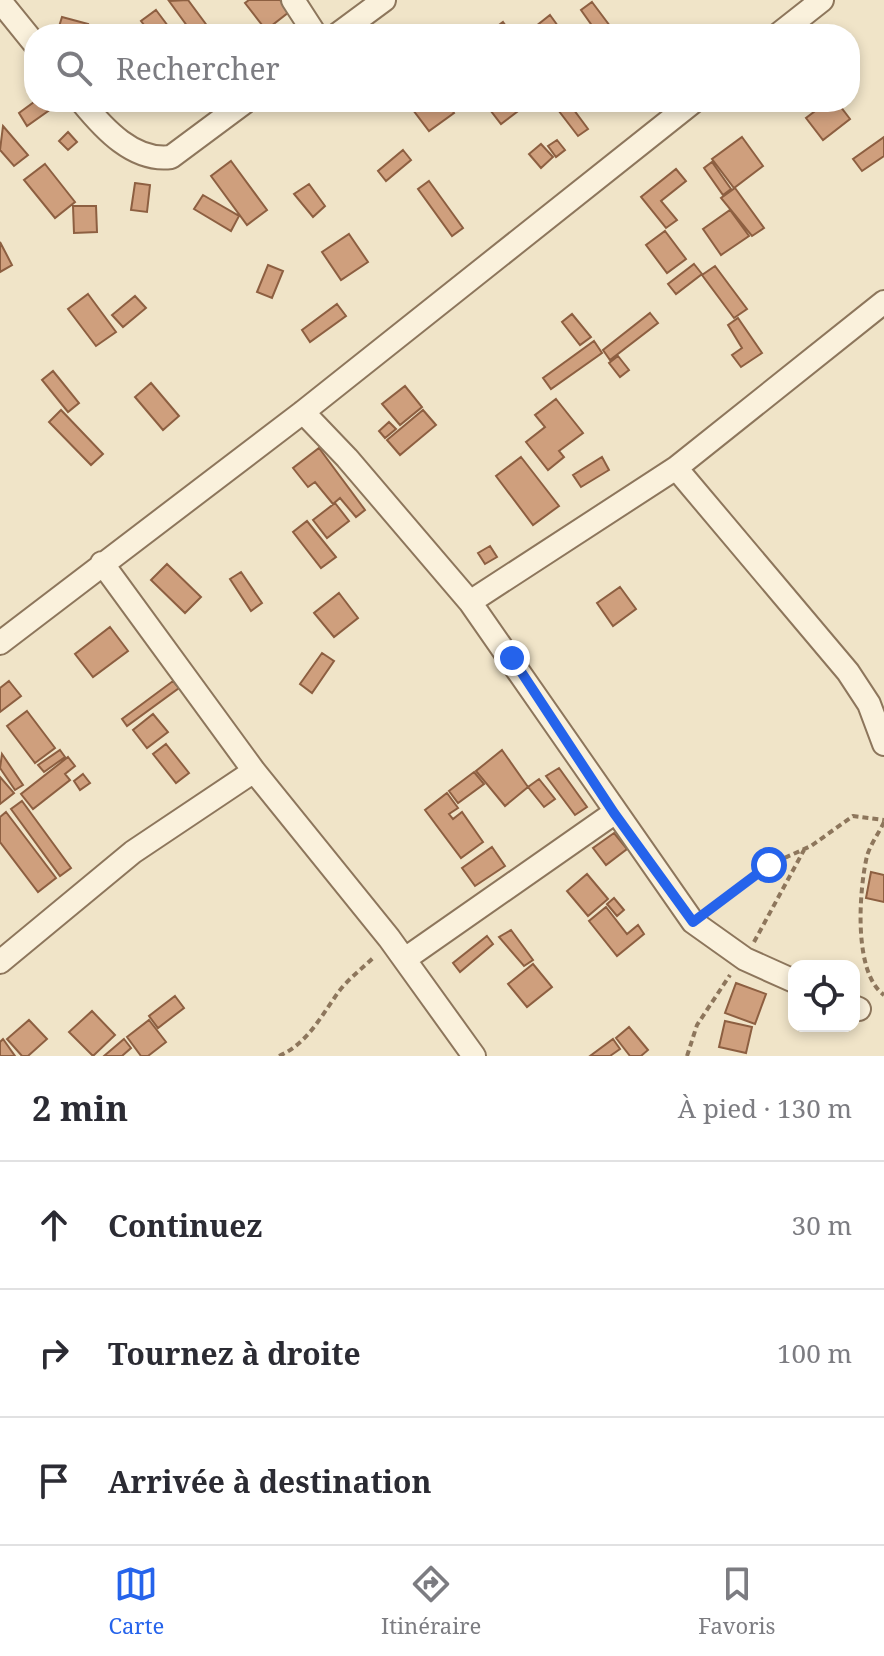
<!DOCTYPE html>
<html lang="fr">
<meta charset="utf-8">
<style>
body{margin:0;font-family:"Noto Serif",serif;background:#f7f7f7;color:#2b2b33}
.controls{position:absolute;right:24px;bottom:24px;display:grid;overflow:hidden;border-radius:16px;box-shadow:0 4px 12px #0003}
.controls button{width:72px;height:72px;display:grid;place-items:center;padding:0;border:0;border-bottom:2px solid #e1e1e2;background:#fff;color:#2b2b33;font:40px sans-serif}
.stop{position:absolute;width:24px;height:24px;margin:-18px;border:6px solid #2563eb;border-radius:50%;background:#fff}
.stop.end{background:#2563eb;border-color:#fff;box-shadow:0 2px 8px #0008}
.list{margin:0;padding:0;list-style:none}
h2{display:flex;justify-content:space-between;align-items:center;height:104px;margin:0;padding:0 32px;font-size:34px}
h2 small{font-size:26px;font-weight:400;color:#7c7c81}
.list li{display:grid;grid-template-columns:52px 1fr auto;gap:24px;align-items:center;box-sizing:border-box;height:128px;padding:0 32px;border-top:2px solid #e1e1e2}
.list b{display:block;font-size:30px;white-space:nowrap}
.list em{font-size:26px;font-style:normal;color:#7c7c81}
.icon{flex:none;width:44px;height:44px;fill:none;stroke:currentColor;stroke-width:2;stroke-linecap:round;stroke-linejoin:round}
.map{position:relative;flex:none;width:884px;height:1056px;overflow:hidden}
.search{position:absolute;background:#fff;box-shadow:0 4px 12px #0003;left:24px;right:24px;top:24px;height:88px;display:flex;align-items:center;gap:20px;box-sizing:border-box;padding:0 28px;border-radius:32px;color:#7c7c81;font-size:30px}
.sheet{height:488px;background:#fff}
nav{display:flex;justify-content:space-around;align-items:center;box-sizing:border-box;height:112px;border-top:2px solid #e1e1e2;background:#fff;font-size:22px;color:#7c7c81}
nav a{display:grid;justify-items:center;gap:4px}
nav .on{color:#2563eb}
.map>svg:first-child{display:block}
</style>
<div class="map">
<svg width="884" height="1056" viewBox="0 0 884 1056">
<rect width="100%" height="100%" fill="#f0e4c8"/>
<path fill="#cf9f7d" stroke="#8d5f41" stroke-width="2" d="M188,0L211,31L207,34H193L169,1Z
M249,0H280L289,12L266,30L245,3Z
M592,2L616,34H598L581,10Z
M156,10L174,34H151L141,21Z
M550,15L558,26L549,34H526Z
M62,17L88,24L85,34L57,33Z
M503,22L512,34H487Z
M34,102H46L51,109L27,126L19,113Z
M407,102H446L454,113L429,131Z
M484,102H530L501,124Z
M552,102H568L588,129L578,136Z
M827,102H837L850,119L823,140L806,118Z
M3,126L28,155L14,166L0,150Z
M68,132L77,142L68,150L59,141Z
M742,137L763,166L734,188L712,159Z
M884,137V156L862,171L853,159Z
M557,140L565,150L556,157L548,146Z
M541,144L553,157L541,168L529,154Z
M403,150L411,160L386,181L378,171Z
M231,161L267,210L247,225L211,176Z
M712,162L731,189L723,195L704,168Z
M45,164L75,202L55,218L24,180Z
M676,169L686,181L661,201L677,220L666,228L641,197Z
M429,181L463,228L452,236L418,189Z
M135,183L150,185L147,212L131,210Z
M309,184L325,206L313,217L294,194Z
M735,188L764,228L752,236L721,198Z
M203,195L239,216L231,231L194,209Z
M73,206H96L97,232L74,233Z
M730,210L749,236L721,255L703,229Z
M665,231L686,259L667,273L646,245Z
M349,234L368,262L341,280L322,252Z
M0,242L12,265L0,272Z
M694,264L702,274L676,294L668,284Z
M268,265L283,271L272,298L257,292Z
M715,266L747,309L734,318L702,275Z
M88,294L116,332L96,346L68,309Z
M135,296L146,308L123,327L112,315Z
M337,304L346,316L310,342L302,330Z
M650,313L658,323L610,360L603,350Z
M572,314L591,337L580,345L562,322Z
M738,318L762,353L741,367L732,355L742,348L728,325Z
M594,341L602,353L551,389L543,378Z
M618,356L629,370L620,377L609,363Z
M53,371L79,403L68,412L42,380Z
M151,383L179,416L163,430L135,397Z
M405,386L422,407L400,425L382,404Z
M556,399L583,433L559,451L564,457L548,470L526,442L545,427L535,415Z
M61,410L103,454L91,465L49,422Z
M423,410L436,425L400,455L387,440Z
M389,422L396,429L385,438L379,431Z
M319,448L365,510L356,517L340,498L333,504L315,482L308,487L293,468Z
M521,457L559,506L533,525L496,476Z
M602,457L609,470L581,487L573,475Z
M335,503L349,521L327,538L313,520Z
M307,521L336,557L321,568L293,532Z
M490,546L497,557L485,564L478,553Z
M167,564L201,597L185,613L151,580Z
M241,572L262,603L251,611L230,579Z
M620,587L636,609L613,626L597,603Z
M339,593L358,618L334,637L314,613Z
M110,627L128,651L93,677L75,654Z
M322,653L334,661L312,693L300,684Z
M9,681L21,696L0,712V688Z
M173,681L179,688L127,726L122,719Z
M27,711L55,748L35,763L7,726Z
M153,714L168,732L147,748L133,730Z
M166,744L189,773L176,783L153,754Z
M60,750L65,757L44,772L38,765Z
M502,750L528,787L505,806L476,771Z
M2,754L23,785L15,790L0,768Z
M68,757L75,766L65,774L70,780L33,809L21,794Z
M559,768L587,807L575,815L546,776Z
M474,772L484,784L458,803L449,791Z
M83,774L90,783L80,790L74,781Z
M0,777L14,793L0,804Z
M539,779L555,799L544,807L528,787Z
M447,793L458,808L449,814L453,819L462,812L483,842L461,858L425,810Z
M22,801L71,868L60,876L11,809Z
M6,812L56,878L38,892L0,842V817Z
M614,833L627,849L606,865L593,848Z
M492,847L505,866L475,886L462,868Z
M871,872L884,875V902L866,898Z
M587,874L608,899L588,916L567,891Z
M614,898L624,910L617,916L607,904Z
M606,907L627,934L638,925L644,934L617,956L589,921Z
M511,930L533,960L524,966L499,937Z
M487,936L493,944L460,972L453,963Z
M533,964L552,987L527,1007L508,984Z
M736,983L766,994L755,1024L725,1013Z
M175,996L184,1008L158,1028L149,1016Z
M92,1011L115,1035L93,1056L69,1032Z
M29,1020L47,1039L28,1056H22L7,1039Z
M149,1020L166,1042L148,1056H141L127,1037Z
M725,1021L752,1027L746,1053L719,1047Z
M629,1027L648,1050L641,1056H630L616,1038Z
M3,1039L15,1056H0V1042Z
M124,1039L131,1048L122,1056H104Z
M613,1039L620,1049L610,1056H590Z"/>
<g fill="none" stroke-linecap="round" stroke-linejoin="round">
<defs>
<path id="minor" d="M293,0L315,34
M0,1L34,43
M338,34L384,0
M779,34L822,0
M82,102C104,129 134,162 171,157L245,102
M303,412L347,458L470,602L693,922L745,959L794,981
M676,468L848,672L869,704L884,744
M102,563L254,771L389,938L474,1056
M470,602L676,468L884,302
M0,643L303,412L693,102
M405,959L614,813
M0,962L133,852L254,771
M854,1007L859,1009"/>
</defs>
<use href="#minor" stroke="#8d765c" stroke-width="26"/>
<path stroke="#8d765c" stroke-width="4" stroke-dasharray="6 4" stroke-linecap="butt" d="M884,822C879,833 870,845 867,856C859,890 853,973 884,995
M711,909L769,865L811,846L853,816L884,820
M754,942L804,850
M279,1056C306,1044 319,1020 335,997C345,981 362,969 375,956
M687,1056L697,1025L730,975"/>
<use href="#minor" stroke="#faf1dc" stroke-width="22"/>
</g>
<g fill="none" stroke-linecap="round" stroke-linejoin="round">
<path stroke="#2563eb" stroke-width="10" d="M512,658L614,813L693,922L769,865"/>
</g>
</svg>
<div class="controls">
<button><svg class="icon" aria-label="locate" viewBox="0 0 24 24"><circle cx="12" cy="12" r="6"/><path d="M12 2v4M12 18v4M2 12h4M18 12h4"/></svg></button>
</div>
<div class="stop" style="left:769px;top:865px"></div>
<div class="stop end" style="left:512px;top:658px"></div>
<div class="search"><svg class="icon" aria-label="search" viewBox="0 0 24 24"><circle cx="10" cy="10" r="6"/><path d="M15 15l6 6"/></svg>Rechercher</div>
</div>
<section class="sheet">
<h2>2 min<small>À pied · 130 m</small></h2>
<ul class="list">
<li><svg class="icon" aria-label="ahead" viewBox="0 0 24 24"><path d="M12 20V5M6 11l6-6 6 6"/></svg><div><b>Continuez</b></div><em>30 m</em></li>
<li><svg class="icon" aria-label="right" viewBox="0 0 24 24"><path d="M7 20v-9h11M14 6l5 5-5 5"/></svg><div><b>Tournez à droite</b></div><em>100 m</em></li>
<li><svg class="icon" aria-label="arrive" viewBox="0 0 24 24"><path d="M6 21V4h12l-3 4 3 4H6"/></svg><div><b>Arrivée à destination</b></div></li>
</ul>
</section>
<nav>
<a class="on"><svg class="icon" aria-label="map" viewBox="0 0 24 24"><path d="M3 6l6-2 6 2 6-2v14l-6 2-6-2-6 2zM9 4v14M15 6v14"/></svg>Carte</a>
<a><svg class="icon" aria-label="directions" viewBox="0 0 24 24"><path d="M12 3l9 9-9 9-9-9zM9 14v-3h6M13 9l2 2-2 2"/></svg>Itinéraire</a>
<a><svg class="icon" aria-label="saved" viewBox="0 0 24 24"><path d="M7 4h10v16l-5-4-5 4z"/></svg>Favoris</a>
</nav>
